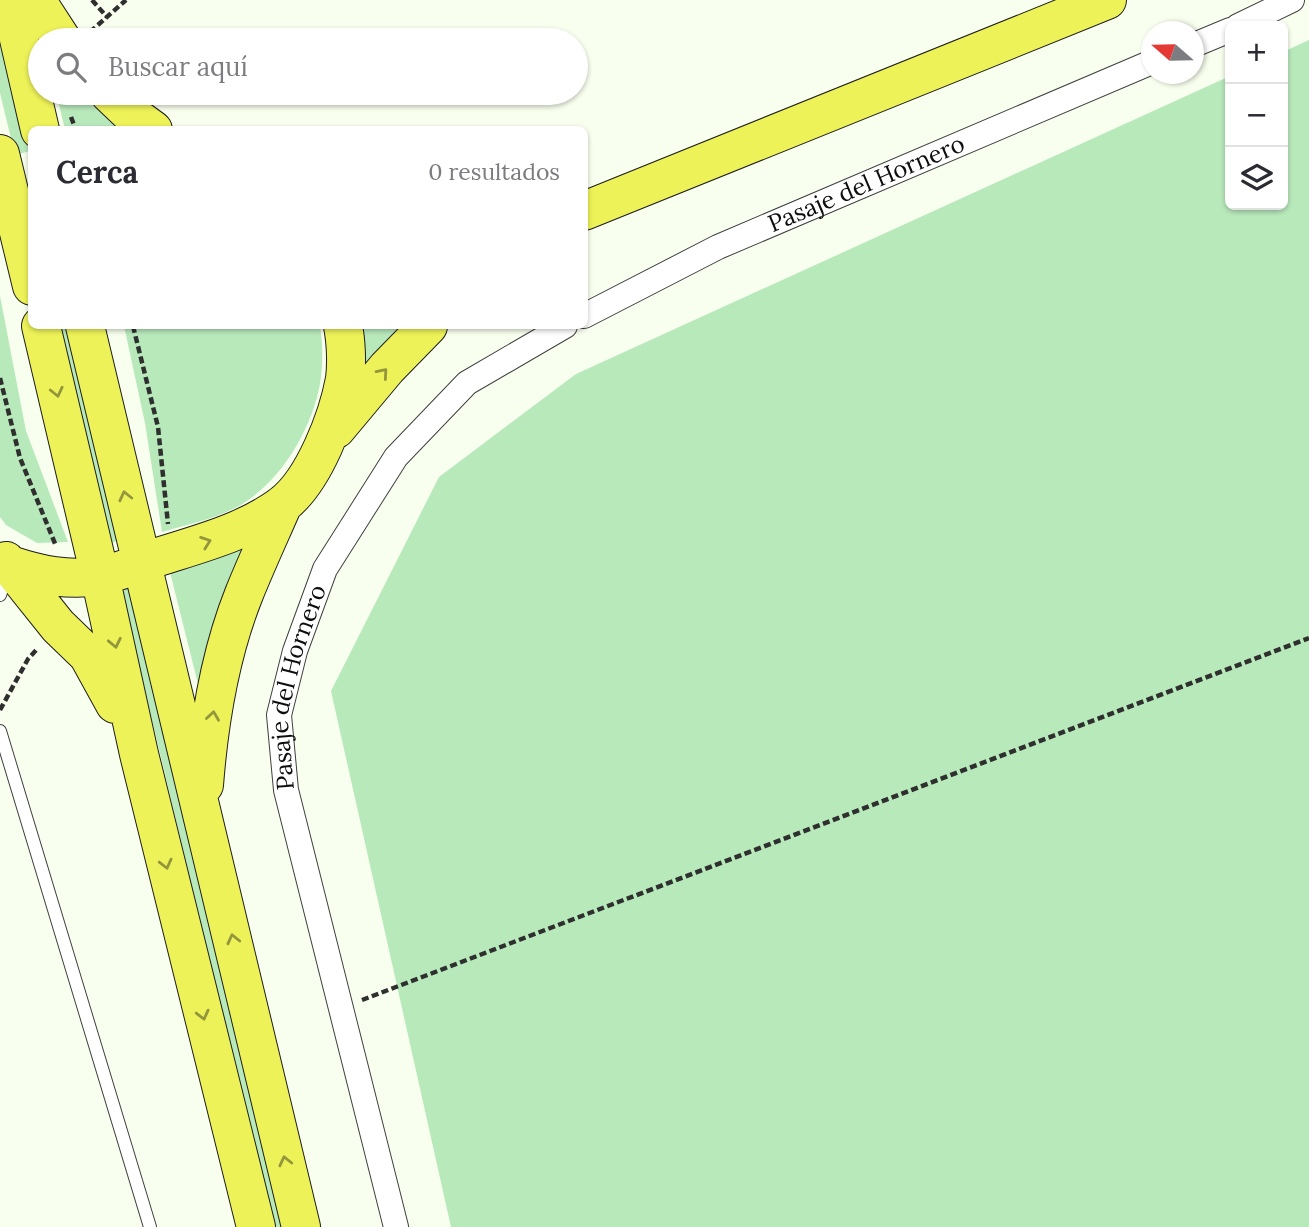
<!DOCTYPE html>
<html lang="es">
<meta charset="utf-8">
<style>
body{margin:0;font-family:Lora,serif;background:#f7f7f7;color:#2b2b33}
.controls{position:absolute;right:21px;top:21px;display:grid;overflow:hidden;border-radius:10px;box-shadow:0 2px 5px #0004}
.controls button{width:63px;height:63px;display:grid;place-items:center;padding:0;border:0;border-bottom:2px solid #e1e1e2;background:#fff;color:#2b2b33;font:35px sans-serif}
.compass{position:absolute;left:1141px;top:21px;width:63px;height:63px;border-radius:50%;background:#fff;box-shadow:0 2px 5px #0004;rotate:290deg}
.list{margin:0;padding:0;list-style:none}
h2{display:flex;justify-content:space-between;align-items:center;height:91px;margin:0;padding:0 28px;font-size:30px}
h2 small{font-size:23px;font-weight:400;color:#7c7c81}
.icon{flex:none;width:38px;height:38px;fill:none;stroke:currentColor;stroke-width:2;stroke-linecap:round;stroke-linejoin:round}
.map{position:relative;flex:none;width:1309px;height:1227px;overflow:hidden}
.search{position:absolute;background:#fff;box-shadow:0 2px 5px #0004;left:28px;top:28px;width:560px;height:77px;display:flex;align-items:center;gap:18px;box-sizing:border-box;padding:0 24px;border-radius:38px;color:#7c7c81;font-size:26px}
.panel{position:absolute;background:#fff;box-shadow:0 2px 5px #0004;left:28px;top:126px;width:560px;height:203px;border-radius:10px}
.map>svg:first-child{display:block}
</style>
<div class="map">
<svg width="1309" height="1227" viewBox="0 0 1309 1227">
<rect width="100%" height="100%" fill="#f8ffee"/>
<path fill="#b8e9bb" d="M0,28L30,151L15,155L0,93Z
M1309,40V1227H451L331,691L439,477L576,374L1230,76V205H1283V52Z
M56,93H98L141,129H65Z
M0,296L26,431L68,542L37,543L6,525L0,517Z
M55,326H71L123,538L109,544Z
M124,326H320C323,345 323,365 320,384C311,432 278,487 233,509C211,520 185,525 162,532L145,423Z
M354,326H411L355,372Z
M245,544L200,692L170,572C197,566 221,558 245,544Z
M136,587L290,1227H273L121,590Z"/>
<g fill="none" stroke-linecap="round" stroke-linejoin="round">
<defs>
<path id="lane" d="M0,595L8,572
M0,731L150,1227"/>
<g id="street">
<path d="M1238,26L1292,0"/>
<path d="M1194,45L1230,30"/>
<path id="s1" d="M584,316L718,247L1152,62"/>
<path id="s2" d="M396,1227L286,790L279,715L295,651L325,569L396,457L467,383L565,326"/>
</g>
<path id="highway" d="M10,0L40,130
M36,0L62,40
M109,93L131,114L153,130
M0,154L32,286
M584,211L1107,0
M41,326L100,576L139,754L256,1227
M85,326L301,1227
M336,429L387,368L428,326
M6,561L58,626L88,655L115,704
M10,565C40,575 68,581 99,576C117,573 137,564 155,558C198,544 244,533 282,505C314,481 338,417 345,379C347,363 346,341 343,326
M204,785C209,721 220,654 244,594C256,564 270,534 283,504"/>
</defs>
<use href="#lane" stroke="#404040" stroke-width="14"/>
<use href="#street" stroke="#404040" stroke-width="26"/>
<use href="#highway" stroke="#1e1e1e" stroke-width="40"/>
<path stroke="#2f2f2f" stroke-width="4.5" stroke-dasharray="7 3.5" stroke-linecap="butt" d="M92,0L107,17
M90,32L126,0
M71,117L76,130
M133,326L158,427L168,524
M0,378L20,458L56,546
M0,710L28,659L38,648
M362,1000L1309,638"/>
<use href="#lane" stroke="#fff" stroke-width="12"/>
<use href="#street" stroke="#fff" stroke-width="24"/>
<use href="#highway" stroke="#edf258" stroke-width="38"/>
</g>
<defs><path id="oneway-chevron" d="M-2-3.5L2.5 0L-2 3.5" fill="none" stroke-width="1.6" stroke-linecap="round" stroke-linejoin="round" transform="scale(1.75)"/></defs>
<g stroke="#93963a">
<use href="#oneway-chevron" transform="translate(383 373) rotate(-49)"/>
<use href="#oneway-chevron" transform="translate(57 392) rotate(77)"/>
<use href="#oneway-chevron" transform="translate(125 496) rotate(-103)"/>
<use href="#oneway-chevron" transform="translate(206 542) rotate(-20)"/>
<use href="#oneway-chevron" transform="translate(115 643) rotate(78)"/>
<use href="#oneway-chevron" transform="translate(213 716) rotate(-82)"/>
<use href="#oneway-chevron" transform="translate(166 864) rotate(76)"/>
<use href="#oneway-chevron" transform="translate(233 939) rotate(-103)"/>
<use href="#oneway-chevron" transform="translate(203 1015) rotate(76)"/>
<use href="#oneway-chevron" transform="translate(285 1161) rotate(-103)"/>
</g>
<g text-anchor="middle" stroke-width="7" stroke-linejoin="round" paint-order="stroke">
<g font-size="24" fill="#0d0d0d" stroke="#fff">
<text dy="8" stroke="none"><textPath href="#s1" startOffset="312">Pasaje del Hornero</textPath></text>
<text dy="8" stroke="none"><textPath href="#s2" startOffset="556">Pasaje del Hornero</textPath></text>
</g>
</g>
</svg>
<div class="controls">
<button>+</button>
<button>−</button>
<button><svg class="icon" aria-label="layers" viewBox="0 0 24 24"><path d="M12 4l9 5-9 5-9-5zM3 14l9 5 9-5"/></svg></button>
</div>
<svg class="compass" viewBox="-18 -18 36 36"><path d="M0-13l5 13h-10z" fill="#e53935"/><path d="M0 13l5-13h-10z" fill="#7c7c81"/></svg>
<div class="search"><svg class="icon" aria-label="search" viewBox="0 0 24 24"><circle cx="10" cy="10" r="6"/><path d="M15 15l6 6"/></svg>Buscar aquí</div>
<section class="panel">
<h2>Cerca<small>0 resultados</small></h2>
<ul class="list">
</ul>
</section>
</div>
